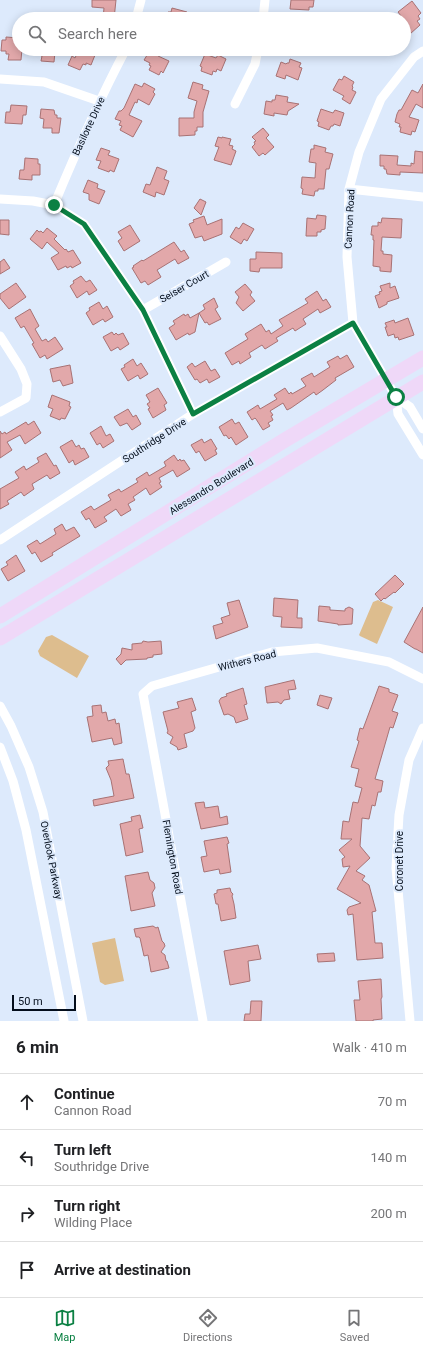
<!DOCTYPE html>
<meta charset="utf-8">
<style>
body{margin:0;font-family:Roboto,sans-serif;background:#f6f6f6;color:#202124}
.scale{position:absolute;left:12px;bottom:10px;width:64px;box-sizing:border-box;padding-left:4px;border:2px solid #040e1c;border-top:0;font-size:11px;line-height:14px;white-space:nowrap;color:#040e1c;-webkit-text-stroke:3px #ddeafc;paint-order:stroke}
.stop{position:absolute;width:12px;height:12px;margin:-9px;border:3px solid #0b8043;border-radius:50%;background:#fff}
.stop.end{background:#0b8043;border-color:#fff;box-shadow:0 1px 4px #0008}
.list{margin:0;padding:0;list-style:none}
h2{display:flex;justify-content:space-between;align-items:center;height:52px;margin:0;padding:0 16px;font-size:17px}
h2 small{font-size:13px;font-weight:400;color:#757577}
.list li{display:grid;grid-template-columns:26px 1fr auto;gap:12px;align-items:center;box-sizing:border-box;height:56px;padding:0 16px;border-top:1px solid #e0e0e0}
.list b{display:block;font-size:15px;white-space:nowrap}
.list p{margin:0;font-size:13px;white-space:nowrap;color:#757577}
.list em{font-size:13px;font-style:normal;color:#757577}
.icon{flex:none;width:22px;height:22px;fill:none;stroke:currentColor;stroke-width:2;stroke-linecap:round;stroke-linejoin:round}
.map{position:relative;flex:none;width:423px;height:1021px;overflow:hidden}
.search{position:absolute;background:#fff;box-shadow:0 2px 10px #0003;left:12px;right:12px;top:12px;height:44px;display:flex;align-items:center;gap:10px;box-sizing:border-box;padding:0 14px;border-radius:22px;color:#757577;font-size:15px}
.sheet{height:276px;background:#fff}
nav{display:flex;justify-content:space-around;align-items:center;box-sizing:border-box;height:56px;border-top:1px solid #e0e0e0;background:#fff;font-size:11px;color:#757577}
nav a{display:grid;justify-items:center;gap:2px}
nav .on{color:#0b8043}
.map>svg:first-child{display:block}
</style>
<div class="map">
<svg width="423" height="1021" viewBox="0 0 423 1021">
<rect width="100%" height="100%" fill="#ddeafc"/>
<path fill="#ddbd8e" d="M378,600L393,607L377,644L360,636L359,635L373,602Z
M52,635L89,656L77,678L40,656L38,651L46,637Z
M115,938L124,981L105,985L100,982L92,943Z"/>
<path fill="#e2a8aa" stroke="#a87274" d="M92,0H116L114,19H103L104,8L92,7Z
M291,0H314L313,7H309V10L290,9Z
M412,1L421,13L418,16L420,19L417,21L420,25L410,34L404,26L407,24L398,12Z
M172,8L187,12V19H167L168,12H171Z
M6,37L19,38V49H22L21,60H8L9,54H6V51H1L2,40H6Z
M39,49H51V52H55L54,62L41,61L42,56L39,55Z
M79,49H94L97,50L91,65L86,63V65L83,64L80,70L68,65L72,56L75,58Z
M151,49L160,52L158,56L169,61L163,73L161,71L159,75L149,70L151,66L149,65L150,63L144,60Z
M205,54L216,58L218,55L226,59L221,71L217,69L216,72L213,71L212,75L201,71L202,67L200,66Z
M290,59L301,63L299,67L302,68L298,80L286,75L285,79L276,76L281,62L286,64L287,63H289Z
M344,76L354,82L352,86L353,87L352,90L356,92L350,104L342,99L344,96L333,90L339,79L342,80Z
M193,82L203,85L202,89L209,91L203,112V127H197V131H195V135L179,136V118H194V112L197,101L188,98Z
M144,83L155,89L153,92L155,94L149,105L138,99L137,103L135,102L129,115L142,121L133,137L120,130L122,126L119,125L121,121L115,119L119,111H121L124,108L135,84L142,87Z
M423,84V108L416,104L409,117L419,120L415,132L412,131L411,135L400,132L401,127H399L400,124L395,122L397,114L399,110H401L412,90L418,93Z
M276,95L288,97L287,102L299,104L288,111L287,115L274,113V116L264,114L266,101L272,102V100H275Z
M11,105L27,106L26,115H23L22,124L5,123L6,112H10Z
M41,109L54,110L55,115H57V118H61L59,133H52V128H43L44,119L40,118Z
M321,109L333,113L335,110L344,113L340,126L334,124L333,126H331L329,130L318,126L319,122L317,121Z
M263,128L269,135L266,138L274,147L265,155L263,153L259,156L252,147L255,144L254,142L256,141L252,137Z
M218,137L222,138V137L231,139L229,145L233,146L232,149L236,151L231,165L214,160L219,147L215,146Z
M314,145L326,148L325,152L333,154L329,169H326L324,189H318V191H315L314,196L302,194L303,189L301,188L302,177L315,178L316,163L309,162L311,149H314Z
M101,148L110,151L108,155L119,159L114,172L110,170L109,172L98,168L101,161L96,160Z
M415,151L423,152V173L400,172V175L387,174L386,169H384V166H380V155L398,156L397,165L411,166V163L414,164Z
M25,158L38,159V164H40V175H32V180L19,179L20,170H24Z
M157,167L167,171L164,179L169,181L164,195L156,192L155,197L143,192L146,184L150,185Z
M88,180L98,184L97,188L105,191L99,204L89,200V194L83,192Z
M200,199L206,202L201,215L194,208Z
M317,215L326,216L325,229L321,230V232H317V236H306L307,218L316,219Z
M204,216L207,225L222,219V234L204,241L202,236L195,238L189,224L194,222L193,220Z
M382,218L402,219L401,238L382,237L381,251H383V254L392,255L391,272L380,271V267L373,266L374,240H373V235H371L372,226H378V222L381,223Z
M0,220H9V235L0,234Z
M243,223L254,229L247,241L244,239L241,244L230,237L236,227L239,229Z
M130,225L140,241L124,251L118,241L122,238L118,232Z
M47,228L57,236L54,239L65,250L66,249L68,252L73,250L81,263L72,268L71,266L67,268L66,266L58,270L51,258L59,253L47,242L42,249L30,239L37,230L39,232L41,231L43,233Z
M174,242L181,252L184,250L189,258L178,264L175,259L157,270L161,277L148,285L145,281L141,283L132,268L134,267L133,266L142,260L143,261Z
M256,252L282,253V268H260L259,272L250,271V259H256Z
M4,259L10,268L0,274V262Z
M81,276L86,282L90,280L97,290L89,295L87,291L77,298L70,286L74,283L73,281Z
M16,283L26,297L9,309L0,298V294Z
M390,283V288L395,286L399,298L387,302V304L379,308L375,296L380,294L379,292L382,291L380,286Z
M245,284L252,292L250,295L255,301L243,311L236,303L239,297L235,292Z
M317,291L323,301L326,299L331,307L320,313L318,309L303,319L306,324L295,331L293,328L276,338L278,341L265,349L262,345L249,353L251,357L240,364L239,361L232,365L225,353L248,339L245,334L261,324L266,332L269,330L271,334L283,326L279,320L308,303L305,299Z
M214,298L218,307L215,309L221,319L209,325L207,322L205,323L199,313L205,309L203,305Z
M99,302L103,309L107,306L113,317L105,322L103,319L93,325L86,313L90,310L89,308Z
M30,309L39,326L35,329L42,341L46,339L48,342L55,337L63,349L47,359L45,355L40,358L32,344L34,343L24,326L21,328L15,318Z
M199,313L195,332L189,335L188,333L176,340L169,328L175,324L173,321L184,314L185,316L188,314L190,318Z
M408,318L414,335L399,340L398,337L395,338L394,334L388,336L385,327H387L385,323L394,320L395,323Z
M112,332L114,335L116,333L118,335L123,333L129,344L120,350L118,347L111,351L103,337Z
M347,355L354,367L335,378L336,380L323,390L316,395L314,392L291,408L287,410L283,403L270,411L273,415L271,416L273,420L268,423L270,426L263,430L256,419L255,418L252,420L247,412L258,405L260,409L277,399L274,395L285,388L289,394L291,392L292,394L306,386L301,379L312,373L314,377L330,367L327,362L338,356L340,359Z
M133,359L137,366L141,363L148,374L140,379L138,375L128,381L121,369L125,367L124,365Z
M205,361L211,371L215,369L220,377L209,383L207,379L200,383L197,379L195,380L187,367L192,363L195,367Z
M70,365L73,383L63,386L60,380L53,382L50,369Z
M158,388L167,403L164,405L166,410L153,418L148,409L150,408L147,404L150,402L146,395Z
M52,395L70,402L69,406L71,407L65,419L61,418L60,420L50,416L53,409L48,407Z
M128,409L133,417L136,415L141,424L132,430L127,423L120,426L114,417Z
M232,419L235,424L239,422L248,437L236,445L231,437L229,439L226,435L224,436L219,427Z
M34,421L41,433L25,444L20,435L7,442L12,450L0,458V431L2,434L5,432L6,434L26,422L28,425Z
M101,426L106,436L110,434L114,441L103,448L100,443L97,445L90,433Z
M202,439L204,443L211,439L217,449L215,450L217,454L205,461L199,451L196,453L191,445Z
M72,440L76,447L79,445L81,449L84,448L89,457L75,465L73,460L69,463L60,447Z
M46,453L54,466L56,465L60,473L50,479L47,475L32,484L34,489L24,496L21,492L7,501L9,504L0,509V489L19,478L15,472L24,466L26,470L39,462L37,458Z
M174,455L178,461L180,459L181,461L184,460L190,469L177,477L173,470L159,478L161,482L159,483L162,487L150,495L146,488L133,497L135,500L128,504L131,510L121,516L116,509L104,517L107,521L95,528L89,518L86,520L81,512L91,506L94,510L111,500L108,495L119,489L121,492L138,482L136,479L147,472L149,476L166,466L164,462Z
M62,524L66,531L74,527L80,536L52,553L53,555L41,562L35,552L32,554L27,546L37,540L40,544L56,534L54,529Z
M16,555L25,571L8,581L1,569L8,565L6,562Z
M395,575L404,584L395,593L394,592L385,599L384,598L381,601L375,594Z
M274,598L298,600L297,618H302V628L281,627L282,617L273,616Z
M239,600L248,627L216,639L213,626L223,623L221,618L230,615L227,603Z
M319,606L330,607V610L345,611V609L349,607L353,609L352,624L338,625V624L318,621Z
M423,607V653L416,649H415L404,642Z
M143,641L148,642L161,641L162,654L153,655V657L147,658V659L126,660L121,665L116,659L121,654L122,648L132,650V644L142,643Z
M294,680L296,689L288,690L290,699L284,700L281,704L278,702L267,703L265,687Z
M379,686L389,689V692L398,695L392,711L398,713L393,728L390,727L375,779L383,781L381,792H378L375,806L372,805L369,819L362,818L360,846L370,858L356,871L365,876L362,880L369,885L376,911L372,912L375,943H382L383,958L357,960L353,914L348,915L347,910L349,907L361,903L337,889L350,866L343,867L342,859L345,857L339,850L352,839H341L343,821L349,822L353,802L358,803L362,788L355,786L359,769L351,767L359,741L357,740L360,728L363,729Z
M243,688L247,704L244,705L248,719L236,723L234,717L228,714L224,715L219,701L221,698L227,696L226,694Z
M320,695L332,698L328,709L317,705Z
M192,698L196,710L191,712L195,728L193,731L184,734L187,747L178,750L177,747L170,743L173,737L167,733L168,731L163,712L179,708L177,702Z
M101,705L102,713L106,712L108,721L115,719L116,724L119,723L122,743L114,745L112,738L92,742L87,717L93,716L92,706Z
M123,759L126,774H129L134,798L94,806L93,800L114,796L111,780L106,768L109,765L108,761Z
M204,802L205,808L218,806L220,818L227,816L228,824L201,829L195,803Z
M140,815L143,828L139,829L143,852L126,856L120,824L132,821L131,817Z
M227,837L229,843L227,844L231,872L220,874L219,869L204,872L201,857L207,856L204,841Z
M148,872L150,880L154,883L155,888L152,893L155,906L131,911L125,876Z
M230,888L231,892L233,894L232,896L234,904L236,918L221,921L218,904H216L214,894L217,893V890Z
M153,926L156,928L158,927L162,941L164,943L165,946L161,952L165,955L166,961H167L169,968L151,972L148,955L144,956L140,938L139,937H136L134,929Z
M258,945L261,959L248,961L250,981L230,985L224,951Z
M334,953L335,961L318,962L317,954Z
M381,979L382,997L381,999L382,1019L373,1020V1021H356L354,1000H360L358,981Z
M251,1001H262L261,1021H244L245,1014H250Z"/>
<g fill="none" stroke-linecap="round" stroke-linejoin="round">
<path stroke="#fff" stroke-width="9" d="M136,19L141,0
M263,19L265,0
M423,51L414,57L381,99L359,152L349,189L347,257L353,323L396,397L410,407L423,429
M0,79L44,82L99,101
M235,104L255,64L258,49
M349,189L423,197
M0,199L33,201L54,205L84,224L143,310L193,414
M54,205C76,152 99,100 126,49
M143,310L226,262
M0,336L21,369L27,384L26,398L0,412
M396,397L398,414L423,455
M0,540L193,414L353,323
M0,706L11,726L29,767L43,812L83,1021
M0,747L13,781L26,830L64,1021
M203,1021L143,694L152,686L272,652L317,648L389,662L423,679
M410,1021L396,868L399,815L409,760L423,728"/>
<path stroke="#efd8f8" stroke-width="15" d="M0,616L285,440L423,358
M0,638L423,382"/>
</g>
<g fill="none" stroke-linecap="round" stroke-linejoin="round">
<path stroke="#0b8043" stroke-width="5" d="M54,205L84,224L143,310L193,414L353,323L396,397"/>
</g>
<g text-anchor="middle" stroke-width="4" stroke-linejoin="round" paint-order="stroke">
<g font-size="10" fill="#040e1c" stroke="#ddeafc">
<text transform="translate(88 126) rotate(-65)" y="4">Basilone Drive</text>
<text transform="translate(349 219) rotate(-87)" y="4">Cannon Road</text>
<text transform="translate(184 286) rotate(-30)" y="4">Seiser Court</text>
<text transform="translate(154 440) rotate(-33)" y="4">Southridge Drive</text>
<text transform="translate(211 486) rotate(-32)" y="4">Alessandro Boulevard</text>
<text transform="translate(247 660) rotate(-14)" y="4">Withers Road</text>
<text transform="translate(173 857) rotate(80)" y="4">Flemington Road</text>
<text transform="translate(52 860) rotate(79)" y="4">Overlook Parkway</text>
<text transform="translate(399 861) rotate(-90)" y="4">Coronet Drive</text>
</g>
</g>
</svg>
<div class="scale">50 m</div>
<div class="stop" style="left:396px;top:397px"></div>
<div class="stop end" style="left:54px;top:205px"></div>
<div class="search"><svg class="icon" aria-label="search" viewBox="0 0 24 24"><circle cx="10" cy="10" r="6"/><path d="M15 15l6 6"/></svg>Search here</div>
</div>
<section class="sheet">
<h2>6 min<small>Walk · 410 m</small></h2>
<ul class="list">
<li><svg class="icon" aria-label="ahead" viewBox="0 0 24 24"><path d="M12 20V5M6 11l6-6 6 6"/></svg><div><b>Continue</b><p>Cannon Road</p></div><em>70 m</em></li>
<li><svg class="icon" aria-label="left" viewBox="0 0 24 24"><path d="M17 20v-9H6M10 6l-5 5 5 5"/></svg><div><b>Turn left</b><p>Southridge Drive</p></div><em>140 m</em></li>
<li><svg class="icon" aria-label="right" viewBox="0 0 24 24"><path d="M7 20v-9h11M14 6l5 5-5 5"/></svg><div><b>Turn right</b><p>Wilding Place</p></div><em>200 m</em></li>
<li><svg class="icon" aria-label="arrive" viewBox="0 0 24 24"><path d="M6 21V4h12l-3 4 3 4H6"/></svg><div><b>Arrive at destination</b></div></li>
</ul>
</section>
<nav>
<a class="on"><svg class="icon" aria-label="map" viewBox="0 0 24 24"><path d="M3 6l6-2 6 2 6-2v14l-6 2-6-2-6 2zM9 4v14M15 6v14"/></svg>Map</a>
<a><svg class="icon" aria-label="directions" viewBox="0 0 24 24"><path d="M12 3l9 9-9 9-9-9zM9 14v-3h6M13 9l2 2-2 2"/></svg>Directions</a>
<a><svg class="icon" aria-label="saved" viewBox="0 0 24 24"><path d="M7 4h10v16l-5-4-5 4z"/></svg>Saved</a>
</nav>
